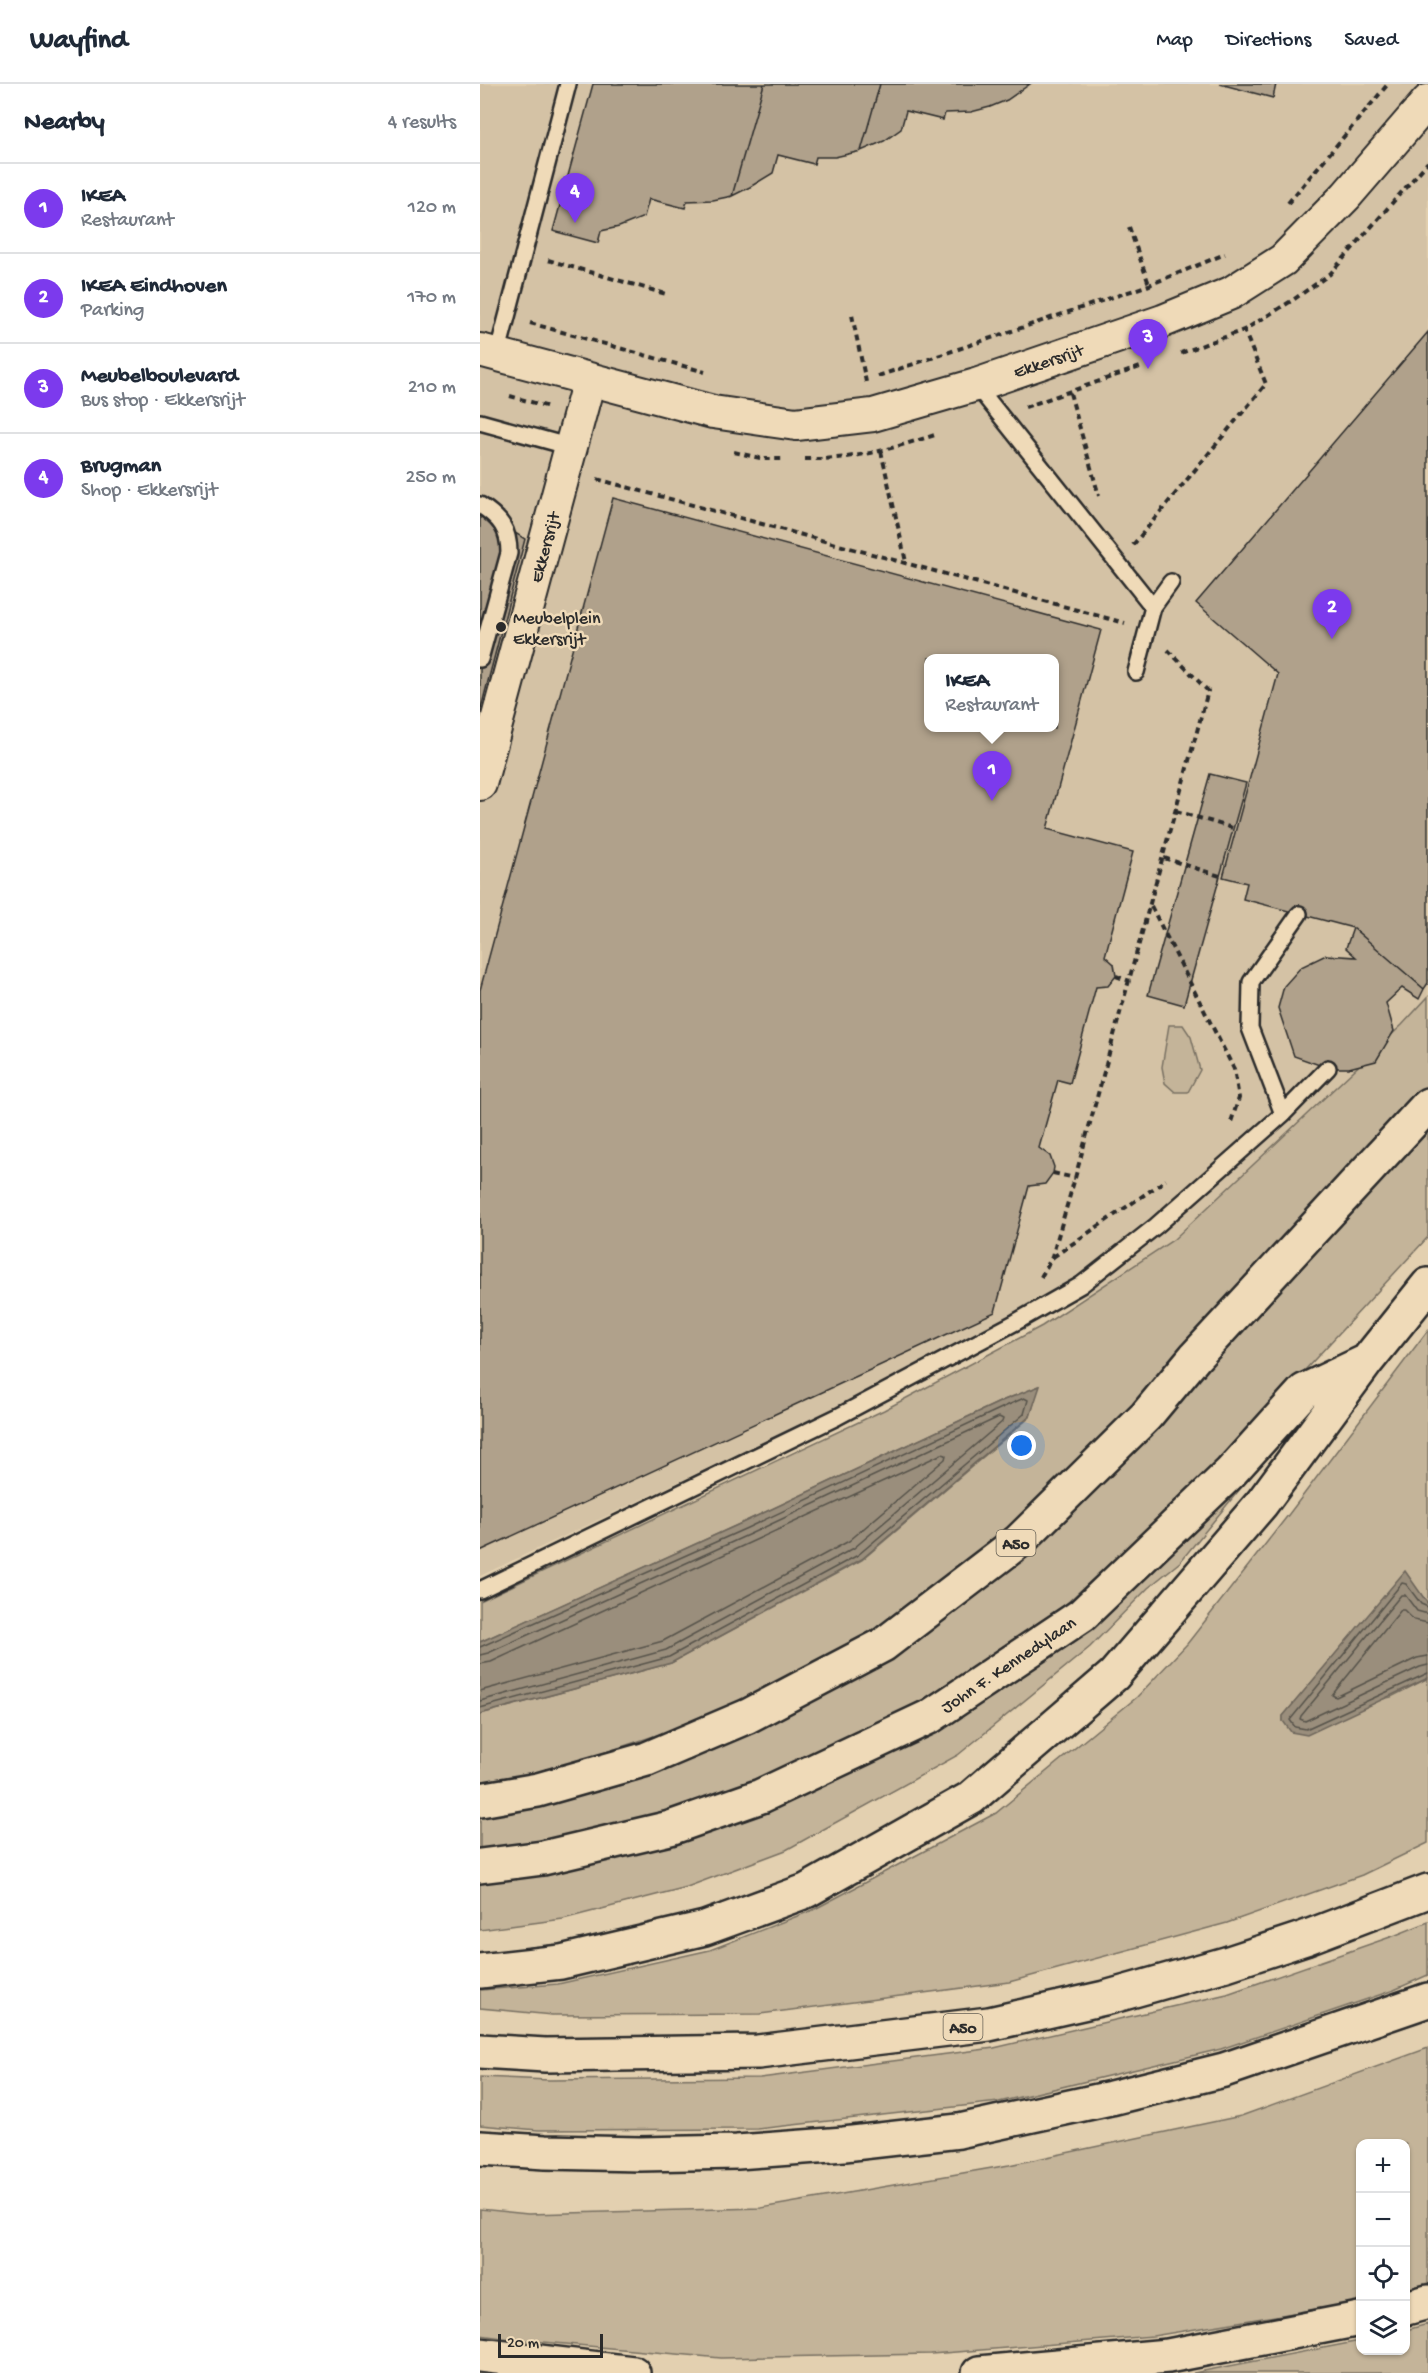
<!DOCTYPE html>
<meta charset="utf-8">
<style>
body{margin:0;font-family:"Gochi Hand",sans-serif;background:#f2f2f3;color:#1f2937}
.controls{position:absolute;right:18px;bottom:18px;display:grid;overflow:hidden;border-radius:12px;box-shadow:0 2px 4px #0004}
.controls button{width:54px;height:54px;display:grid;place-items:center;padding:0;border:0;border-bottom:2px solid #e0e1e3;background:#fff;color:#1f2937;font:30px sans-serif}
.scale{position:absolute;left:18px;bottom:15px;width:105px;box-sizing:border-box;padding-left:6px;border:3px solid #2b2b2b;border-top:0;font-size:16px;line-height:21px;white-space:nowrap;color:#2b2b2b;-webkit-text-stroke:4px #efdab8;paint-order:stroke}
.you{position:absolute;left:542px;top:1362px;width:21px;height:21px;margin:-15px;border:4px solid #fff;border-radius:50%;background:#1a73e8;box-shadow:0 0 0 9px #1a73e833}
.badge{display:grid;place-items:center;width:39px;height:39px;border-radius:50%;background:#7c3aed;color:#fff;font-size:20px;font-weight:700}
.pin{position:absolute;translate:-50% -50px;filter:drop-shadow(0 2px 3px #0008)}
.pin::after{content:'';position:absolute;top:32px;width:21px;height:18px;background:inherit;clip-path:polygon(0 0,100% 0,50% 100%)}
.popup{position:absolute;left:444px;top:570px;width:135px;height:78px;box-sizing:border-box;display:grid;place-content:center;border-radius:12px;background:#fff;filter:drop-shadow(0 2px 4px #0005);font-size:20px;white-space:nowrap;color:#747a83}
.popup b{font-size:22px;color:#1f2937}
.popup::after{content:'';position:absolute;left:50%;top:100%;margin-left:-12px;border:12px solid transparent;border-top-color:#fff}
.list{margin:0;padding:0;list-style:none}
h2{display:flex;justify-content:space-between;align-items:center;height:78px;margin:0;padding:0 24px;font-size:26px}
h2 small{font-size:20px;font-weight:400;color:#747a83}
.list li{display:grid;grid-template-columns:39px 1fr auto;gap:18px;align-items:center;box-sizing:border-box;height:90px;padding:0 24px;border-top:2px solid #e0e1e3}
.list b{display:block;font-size:22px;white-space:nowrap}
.list p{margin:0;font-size:20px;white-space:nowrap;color:#747a83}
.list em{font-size:20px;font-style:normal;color:#747a83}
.icon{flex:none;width:33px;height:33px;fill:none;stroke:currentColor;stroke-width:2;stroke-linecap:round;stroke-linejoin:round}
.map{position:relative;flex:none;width:948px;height:2289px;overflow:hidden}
header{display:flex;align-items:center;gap:36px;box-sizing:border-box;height:84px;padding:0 30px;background:#fff;border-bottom:2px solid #e0e1e3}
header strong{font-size:28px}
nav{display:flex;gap:33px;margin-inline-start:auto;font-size:21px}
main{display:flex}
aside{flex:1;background:#fff}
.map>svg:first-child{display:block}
</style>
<header>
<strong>Wayfind</strong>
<nav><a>Map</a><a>Directions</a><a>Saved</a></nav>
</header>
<main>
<aside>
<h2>Nearby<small>4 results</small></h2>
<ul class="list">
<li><span class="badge">1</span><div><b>IKEA</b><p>Restaurant</p></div><em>120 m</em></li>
<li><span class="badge">2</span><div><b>IKEA Eindhoven</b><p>Parking</p></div><em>170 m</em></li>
<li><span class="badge">3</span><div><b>Meubelboulevard</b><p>Bus stop · Ekkersrijt</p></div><em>210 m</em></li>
<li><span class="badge">4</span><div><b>Brugman</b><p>Shop · Ekkersrijt</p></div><em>250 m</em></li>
</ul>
</aside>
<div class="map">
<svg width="948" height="2289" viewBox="0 0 948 2289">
<rect width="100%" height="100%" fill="#e3d0b0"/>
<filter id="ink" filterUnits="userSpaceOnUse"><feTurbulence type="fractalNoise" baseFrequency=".0167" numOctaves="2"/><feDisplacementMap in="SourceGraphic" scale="12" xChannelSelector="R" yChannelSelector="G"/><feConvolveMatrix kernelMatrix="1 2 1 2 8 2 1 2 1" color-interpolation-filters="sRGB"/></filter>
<g filter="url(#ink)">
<path fill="#d4c2a5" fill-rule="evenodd" d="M0,0H948V961L823,1117L424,1291L0,1492ZM449,574H575V644H449Z"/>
<path fill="#c4b499" stroke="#787062" stroke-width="1.5" d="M948,913V1006L713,1262L540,1440L407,1546L263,1622L55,1692L0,1703V1630L191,1579L382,1476L550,1333L559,1302L524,1316L264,1438L0,1558V1517L404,1326L562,1242L693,1156L922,941Z
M689,941H703L711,953L720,986L708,1008H695L685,999L682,983Z
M948,1036V1153L738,1380L587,1519L450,1612L289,1694L187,1730L71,1759L0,1769V1729L417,1564Z
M948,1246V1520L925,1488L803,1632V1637L911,1613L948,1594V1759L882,1791L747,1839L529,1898L280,1930L72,1931L0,1924V1906L78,1900L230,1866L333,1826L516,1729L657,1613L707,1560L809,1430Z
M847,1299L700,1478L668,1504L610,1563L478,1671L306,1766L207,1803L83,1835L0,1846V1797L468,1639Z
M948,1838V1891L914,1906L741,1965L519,2018L277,2045L58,2046L0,2041V1993L69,1996L280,1994L514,1964L747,1910L916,1851Z
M948,1964V2199L926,2205V2060H880V2218L673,2252L451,2270L241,2274L30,2255L0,2251V2125L48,2130L281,2124L529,2081L761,2032Z
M948,2240V2289H713L880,2257V2266H926V2246Z"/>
<path fill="#9a8e7b" stroke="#6e665b" stroke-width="1.5" d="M560,1302L550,1332L382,1475L191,1579L0,1630V1558L264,1438L524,1316Z
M925,1487L948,1520V1594L827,1651L811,1648L803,1637V1632Z"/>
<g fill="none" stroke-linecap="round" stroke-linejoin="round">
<path stroke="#57534b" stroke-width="1.5" d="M948,1523L941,1520L926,1500L922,1499L810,1636L815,1643L826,1645L948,1589
M948,1530L937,1527L925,1511H921L821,1632L820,1635L825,1637L940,1583L948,1581
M948,1539L934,1536L924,1526H921L852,1611L856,1613L937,1574L948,1572
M0,1563L267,1444L526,1322L544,1314L548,1316L544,1330L378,1471L189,1573L0,1624
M0,1571L8,1569L270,1450L519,1333L523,1335L522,1338L374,1464L186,1566L0,1617
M0,1580L11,1578L462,1370L466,1371L465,1375L369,1457L183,1557L0,1607"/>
</g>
<path fill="#b0a18b" stroke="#2b2b2b" stroke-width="1.5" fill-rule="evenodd" d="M113,0H284L252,112L233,116L207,117L205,124L169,115L164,133L139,143L121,147L118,159L73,147Z
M284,0H400L381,67L355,73H336L334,80L298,71L293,89L270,103L252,112Z
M400,0H550L527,16L510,23L491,28L465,29L463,36L426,27L421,45L404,57L381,67Z
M740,0H796L793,14Z
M948,248V899L944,905L873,844L763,815L767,799L743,793L798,590L716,519Z
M133,414L621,546L567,745L653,768L625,872L634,880L636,892L628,902L616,903L590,999L578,996L559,1064L570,1072L574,1083L573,1089L565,1100L549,1102L515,1228L0,1467V906ZM449,574H575V644H449Z
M0,427L45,455L0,628Z
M730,690L766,699L704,921L668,911Z
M873,844L944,905L939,915L922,904L906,919L914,947L896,977L869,984H848L814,972L798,924L804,902L821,883L846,871L876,873L866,864Z"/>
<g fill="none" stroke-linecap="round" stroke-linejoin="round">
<defs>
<path id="lane" d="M17,271L88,0
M496,301L673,523
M0,338L91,363
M0,421C20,434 29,445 29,469L0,575
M656,588L673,523L691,498
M803,1030L770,944L771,898L819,830
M0,1506L357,1333L536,1238L601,1201L676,1142L803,1030L848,984"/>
<path id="street" d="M0,266L233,328L316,340L393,331L496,301L683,237L751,209L803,176L866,112L948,17
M0,700L109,296"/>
<path id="highway" d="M0,1716L58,1706L167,1675L268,1632L403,1561L539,1457L666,1332L715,1273L948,1021
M0,1782L63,1774L190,1744L281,1712L451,1632L602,1531L750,1389L824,1307L883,1279
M0,1887L81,1878L225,1844L326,1807L491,1714L634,1591L782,1419L887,1277L948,1201
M0,1967L65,1971L278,1968L509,1940L629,1913L746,1880L825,1854L948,1807
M0,2064L65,2068L160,2070L257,2068L364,2060L479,2047L631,2014L744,1986L948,1916
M926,2224L948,2218
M0,2271L153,2289
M499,2289L688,2272L880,2235"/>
</defs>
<use href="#lane" stroke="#2b2b2b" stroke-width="20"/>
<use href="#street" stroke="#2b2b2b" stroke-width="36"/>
<use href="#highway" stroke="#2b2b2b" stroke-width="38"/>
<path stroke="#2b2b2b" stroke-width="4" stroke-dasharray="6 4.5" stroke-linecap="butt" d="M808,119L908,0
M649,143L670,203
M68,176L186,210
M372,231L386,298
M50,239L225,288
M701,269L764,246L813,216L850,190L948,78
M398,292L669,201L745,170
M590,309L619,412
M30,312L69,323
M545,323L663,282
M401,367L426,478
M254,368L284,375H305
M325,375C376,376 410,365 458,350
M117,395L645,539
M653,461L786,300L764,246
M696,727L756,745
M684,774L743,793
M671,822L754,985L759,1014L750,1041
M636,892L650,897
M573,1089L595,1094
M573,1173L686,1096
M561,1193L572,1173L595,1094L728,607L688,566"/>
<use href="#lane" stroke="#efdab8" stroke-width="15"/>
<use href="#street" stroke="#efdab8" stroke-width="32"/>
<use href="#highway" stroke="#efdab8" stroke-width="33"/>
</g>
</g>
<circle fill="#2b2b2b" stroke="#efdab8" stroke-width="2" cx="21" cy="543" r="6"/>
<g text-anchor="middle" stroke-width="5" stroke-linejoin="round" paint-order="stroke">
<g fill="#efdab8" stroke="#666055" stroke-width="1.5">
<rect x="516.5" y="1446" width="39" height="26" rx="4.5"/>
<rect x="463.5" y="1930" width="39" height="26" rx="4.5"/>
</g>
<g font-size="16" font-weight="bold" fill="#2b2b2b">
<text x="536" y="1465">A50</text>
<text x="483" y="1949">A50</text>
</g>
<g font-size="18" fill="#2b2b2b" stroke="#efdab8">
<text transform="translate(568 276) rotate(-19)" y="6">Ekkersrijt</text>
<text transform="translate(64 463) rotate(-75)" y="6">Ekkersrijt</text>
<text transform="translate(528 1580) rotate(-34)" y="6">John F. Kennedylaan</text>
</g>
<g font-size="18" fill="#2b2b2b" stroke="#efdab8" text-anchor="start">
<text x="33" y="539">Meubelplein<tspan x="33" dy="21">Ekkersrijt</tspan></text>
</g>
</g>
</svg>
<div class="controls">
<button>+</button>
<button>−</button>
<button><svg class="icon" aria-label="locate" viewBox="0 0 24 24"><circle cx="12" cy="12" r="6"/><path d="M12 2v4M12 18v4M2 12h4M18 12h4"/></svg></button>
<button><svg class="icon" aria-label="layers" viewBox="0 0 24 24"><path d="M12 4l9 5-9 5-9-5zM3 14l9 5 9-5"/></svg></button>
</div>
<div class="scale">20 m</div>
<div class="you"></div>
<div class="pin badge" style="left:512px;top:717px">1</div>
<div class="popup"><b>IKEA</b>Restaurant</div>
<div class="pin badge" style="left:852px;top:555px">2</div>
<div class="pin badge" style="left:668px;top:285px">3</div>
<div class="pin badge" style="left:95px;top:139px">4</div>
</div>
</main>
